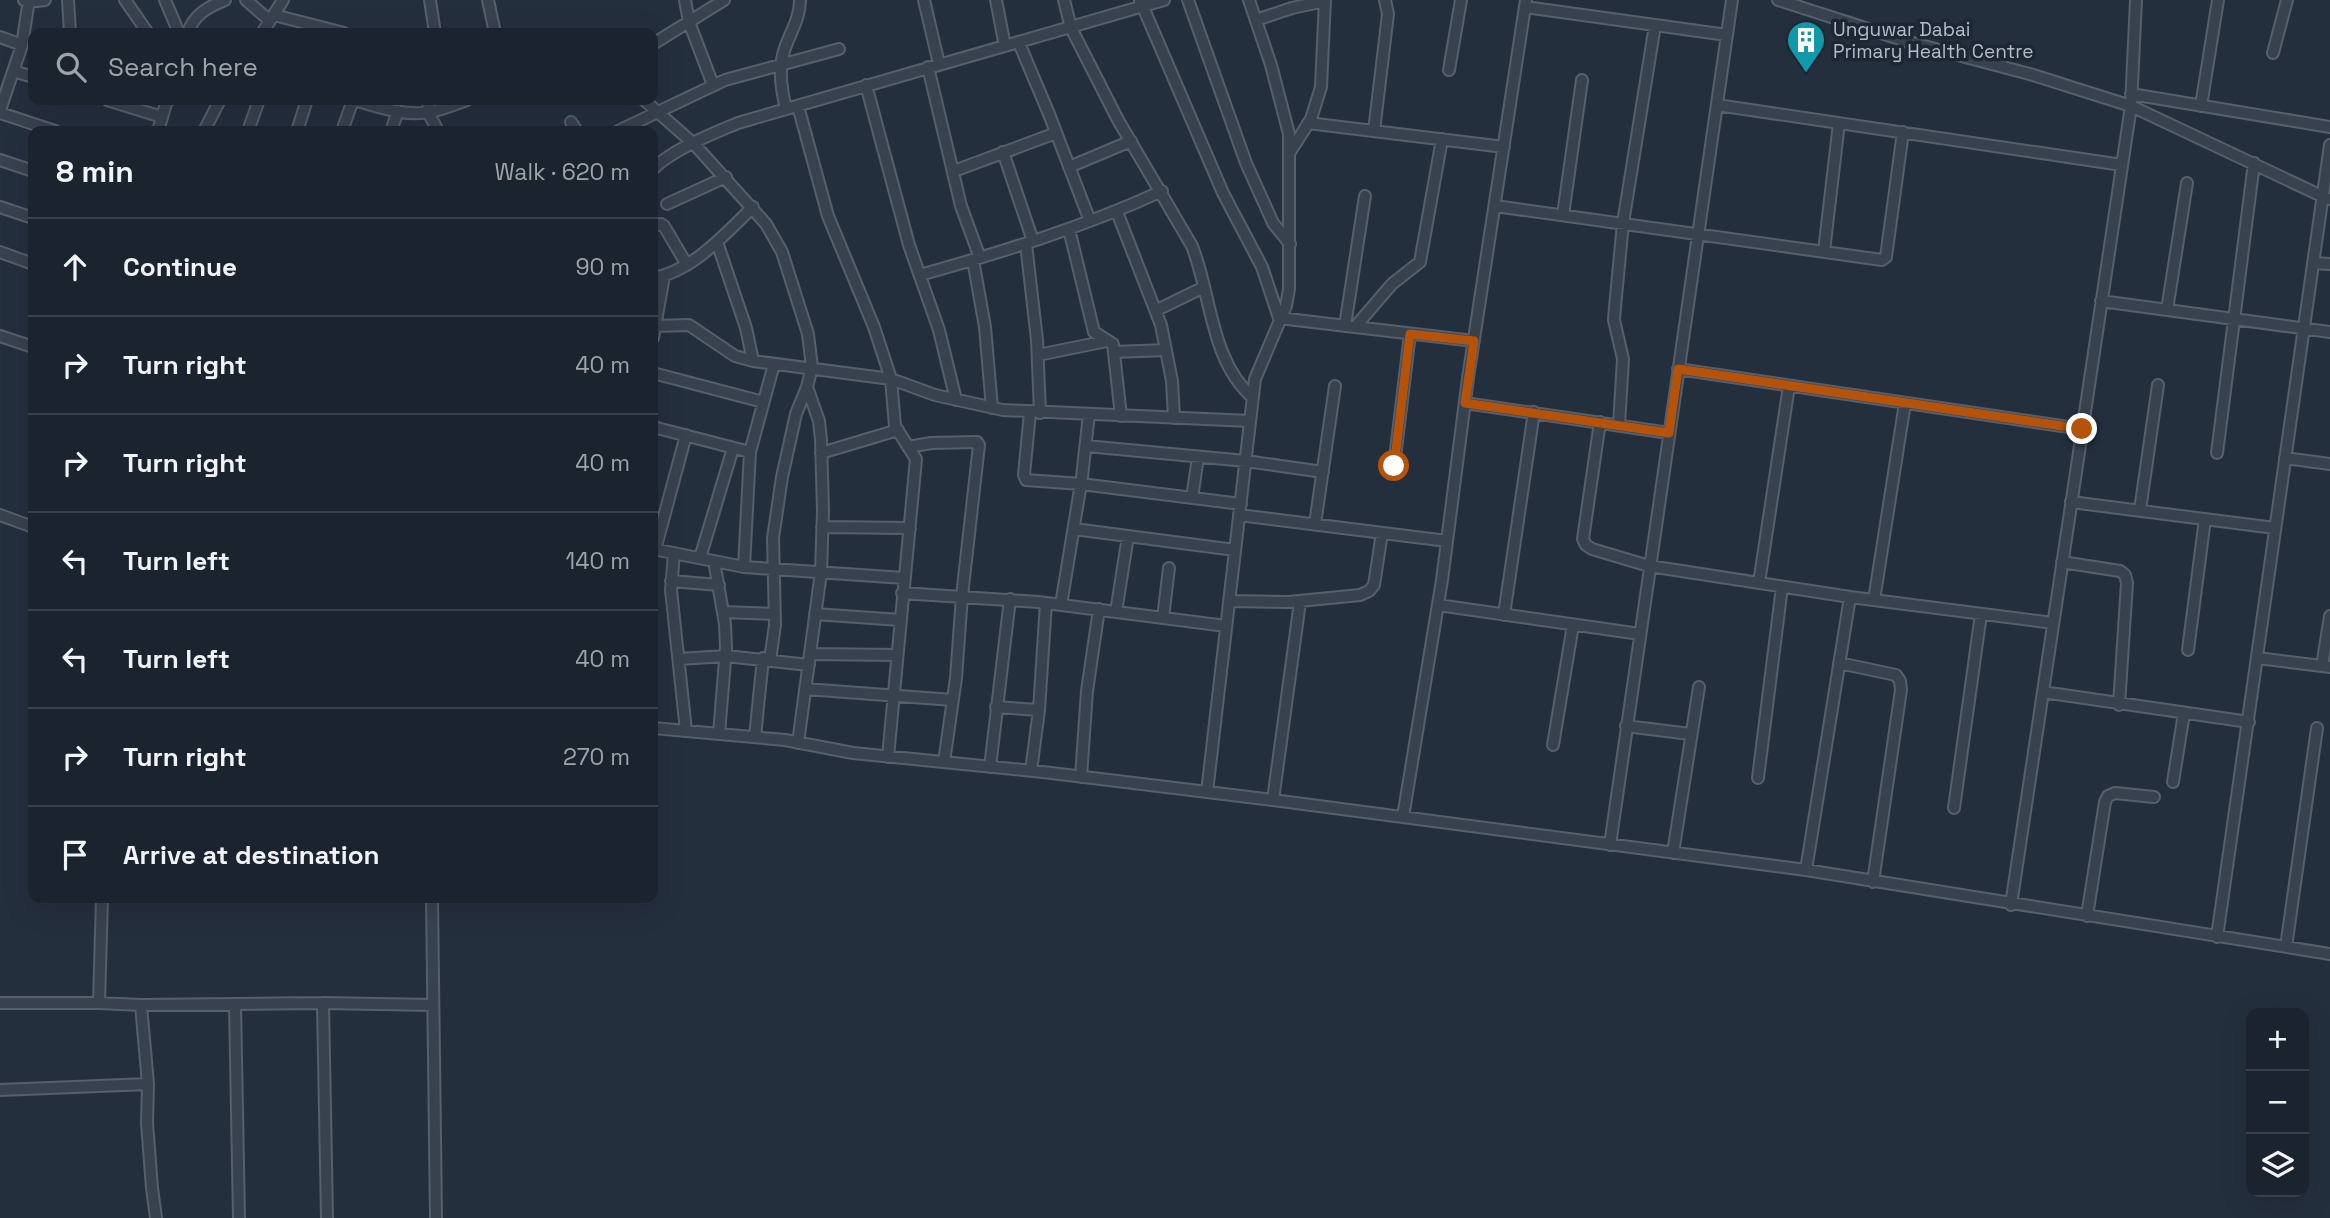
<!DOCTYPE html>
<meta charset="utf-8">
<style>
body{margin:0;font-family:"Space Grotesk",sans-serif;background:#282f3a;color:#f1f3f6}
.controls{position:absolute;right:21px;bottom:21px;display:grid;overflow:hidden;border-radius:14px;box-shadow:0 7px 28px #0002}
.controls button{width:63px;height:63px;display:grid;place-items:center;padding:0;border:0;border-bottom:2px solid #39404a;background:#1b232e;color:#f1f3f6;font:35px sans-serif}
.stop{position:absolute;width:21px;height:21px;margin:-16px;border:5px solid #b45309;border-radius:50%;background:#fff}
.stop.end{background:#b45309;border-color:#fff;box-shadow:0 2px 7px #0008}
.list{margin:0;padding:0;list-style:none}
h2{display:flex;justify-content:space-between;align-items:center;height:91px;margin:0;padding:0 28px;font-size:30px}
h2 small{font-size:23px;font-weight:400;color:#a0a4aa}
.list li{display:grid;grid-template-columns:46px 1fr auto;gap:21px;align-items:center;box-sizing:border-box;height:98px;padding:0 28px;border-top:2px solid #39404a}
.list b{display:block;font-size:26px;white-space:nowrap}
.list em{font-size:23px;font-style:normal;color:#a0a4aa}
.icon{flex:none;width:38px;height:38px;fill:none;stroke:currentColor;stroke-width:2;stroke-linecap:round;stroke-linejoin:round}
.map{position:relative;flex:none;width:2330px;height:1218px;overflow:hidden}
.search{position:absolute;background:#1b232e;box-shadow:0 7px 28px #0002;left:28px;top:28px;width:630px;height:77px;display:flex;align-items:center;gap:18px;box-sizing:border-box;padding:0 24px;border-radius:14px;color:#a0a4aa;font-size:26px}
.panel{position:absolute;background:#1b232e;box-shadow:0 7px 28px #0002;left:28px;top:126px;width:630px;height:777px;border-radius:14px}
.map>svg:first-child{display:block}
</style>
<div class="map">
<svg width="2330" height="1218" viewBox="0 0 2330 1218">
<rect width="100%" height="100%" fill="#242f3e"/>
<g fill="none" stroke-linecap="round" stroke-linejoin="round">
<defs>
<path id="minor" d="M24,0L28,2L45,0
M68,0L70,33
M125,0L148,33
M165,0L179,33
M246,0L270,21
M430,0L435,33
M488,0L495,33
M685,0L689,22L713,85
M924,0L939,64
M996,0L1005,46
M1064,0L1071,28L1118,120L1192,246C1212,297 1210,360 1253,398
M1140,0L1223,193L1262,267L1279,318L1474,341
M1188,0L1246,163L1273,223L1290,244
M1778,0L1909,42L2033,75L2131,106L2328,199
M1525,7L1727,35
M274,15L344,33
M1256,20L1292,8L1325,1
M188,33C193,15 208,7 225,0
M262,33L283,0
M0,37L22,45
M1019,43L1049,114L1090,221
M653,44L724,0
M2273,53L2287,0
M928,67L961,206L980,258
M1449,70L1461,0
M13,71L33,77
M866,85L909,245L939,330L956,400
M2131,94L2330,127
M107,100L162,117
M353,100C377,106 404,117 430,112C442,110 455,104 467,100
M429,100L428,112L438,131
M644,100L694,144L766,224L782,252L808,334L812,367L807,387L819,421L821,440L823,511L821,572L798,743
M1717,105L2122,165
M798,106L828,216L874,327L891,379L895,426L916,459L888,757
M2201,106L2218,0
M786,109C781,88 778,69 785,48C791,31 800,18 800,0
M0,110L22,45L29,0
M0,113L55,131
M571,122L577,131
M1308,123L1504,147
M158,131L167,100
M204,131L220,100
M248,131L259,100
M297,131L307,100
M342,131L353,100
M391,131L398,111
M618,131L725,80L839,49
M1374,131L1388,14L1385,0
M1003,152L1033,241
M1290,152L1311,119L1321,87L1325,0
M0,160L33,171
M1069,167L1131,141
M653,169C673,149 712,134 738,123L1164,0
M954,171L1056,133
M667,204L726,177
M1495,206L1882,260L1886,257L1903,132
M0,207L33,218
M1117,212L1161,325L1172,381L1174,418
M1563,215L1582,80
M653,226L661,224L664,226L687,265
M1069,229L1094,332L1113,344L1121,416
M717,242L746,328L753,361
M1026,244L1037,340L1040,413
M1824,251L1839,123
M0,252L33,264
M973,260L985,327L992,408
M2313,263L2330,264
M920,275C1002,252 1084,227 1162,191
M653,278C693,271 725,234 753,207
M2101,301L2330,332
M1157,310L1204,287
M2167,310L2187,183
M655,326L689,325L735,356L753,361L891,379L935,395L1003,410L1250,421
M1345,326L1365,196
M1355,327L1392,284L1420,262L1442,139
M0,336L33,347
M653,338L664,276
M1114,352L1166,350
M1038,355L1107,341
M1678,369L2082,429
M653,373L763,402
M1465,403L1669,433
M1030,412L1024,475L1026,480L1081,484L1241,504
M1600,422L1583,539L1586,545L1592,549L1649,566L1850,597L2053,623
M1619,425L1623,359L1614,320L1615,307L1623,223L1655,25
M653,427L750,452
M1086,446L1246,461L1323,472
M908,447L931,443L977,442L979,445L962,596L956,678L944,762
M821,453L898,430
M2217,453L2254,163
M2285,458L2330,464
M1394,466L1410,334
M1192,498L1198,457
M2071,502L2275,528
M2140,510L2158,385
M0,515L33,527
M1239,515L1447,541
M1315,524L1335,386
M822,527L910,528
M1074,529L1235,550
M653,549L744,567L904,578
M655,550L686,435
M674,553L671,590L686,731
M700,558L733,448
M714,561L725,624L726,648L719,734
M2062,562L2120,571L2125,575L2127,583L2119,705
M744,567L750,452L774,364
M671,581L719,585
M1759,583L1789,386
M902,593L1038,602L1226,626
M1874,600L1905,403
M1229,601L1289,602L1360,595L1369,591L1374,585L1382,533
M1061,605L1082,477L1089,414
M1438,605L1640,634
M723,612L775,614
M1116,612L1128,536
M815,614L900,620
M1504,615L1534,412
M1163,618L1169,568
M2188,650L2205,519
M810,654L897,655
M2257,658L2330,667
M679,659L726,656L809,665
M770,660L775,625L773,538L782,477L796,414L807,387
M1839,663L1896,675L1900,681L1901,690L1873,882
M2322,666L2330,616
M805,689L953,700
M2043,692L2249,722
M996,707L1039,710
M1626,726L1690,734
M653,728L785,740L853,753L1043,772L1273,800L1806,870L2330,954
M755,737L763,658
M1553,745L1573,625
M990,767L1010,599
M1031,771L1039,710L1046,603
M1081,777L1087,691L1099,609
M1758,778L1782,587
M2173,782L2184,713
M1207,792L1255,379L1286,306L1289,289V134L1271,65L1249,0
M1273,800L1300,602
M1954,808L1981,614
M1403,817L1442,580L1468,378L1526,0
M1610,845L1732,0
M1673,853L1699,687
M1806,870L1850,597
M432,898L436,1218
M2011,905L2131,106L2136,0
M2087,916L2105,802L2108,796L2115,793L2154,797
M2217,937L2330,145
M2286,947L2317,728
M0,1003H99L141,1005L323,1003L433,1005
M99,1003L102,898
M323,1003L327,1218
M235,1004L239,1218
M141,1005L148,1084L147,1123L152,1188L156,1218
M0,1090L148,1084"/>
</defs>
<use href="#minor" stroke="#565f6c" stroke-width="14"/>
<use href="#minor" stroke="#38414e" stroke-width="10"/>
</g>
<g fill="none" stroke-linecap="round" stroke-linejoin="round">
<path stroke="#b45309" stroke-width="9" d="M1394,466L1410,334L1474,341L1465,403L1669,433L1678,369L2082,429"/>
</g>
<defs>
<symbol id="building-pin" viewBox="-11 -11 22 30"><path d="M0 17L-7.5 6A9.5 9.5 0 1 1 7.5 6Z" fill="#0f9aa8" stroke="#1d2633"/><path d="M-4-6H4V6H1V3H-1V6H-4ZM-2.5-4.3h1.7v1.8h-1.7ZM.8-4.3h1.7v1.8H.8ZM-2.5-1h1.7V.8h-1.7ZM.8-1h1.7V.8H.8Z" fill="#fff"/></symbol>
</defs>
<g fill-rule="evenodd">
<use href="#building-pin" x="1784" y="18" width="44" height="60"/>
</g>
<g text-anchor="middle" stroke-width="7" stroke-linejoin="round" paint-order="stroke">
<g font-size="19" fill="#b4bcc9" stroke="#1d2633" text-anchor="start">
<text x="1833" y="36">Unguwar Dabai<tspan x="1833" dy="22">Primary Health Centre</tspan></text>
</g>
</g>
</svg>
<div class="controls">
<button>+</button>
<button>−</button>
<button><svg class="icon" aria-label="layers" viewBox="0 0 24 24"><path d="M12 4l9 5-9 5-9-5zM3 14l9 5 9-5"/></svg></button>
</div>
<div class="stop" style="left:1394px;top:466px"></div>
<div class="stop end" style="left:2082px;top:429px"></div>
<div class="search"><svg class="icon" aria-label="search" viewBox="0 0 24 24"><circle cx="10" cy="10" r="6"/><path d="M15 15l6 6"/></svg>Search here</div>
<section class="panel">
<h2>8 min<small>Walk · 620 m</small></h2>
<ul class="list">
<li><svg class="icon" aria-label="ahead" viewBox="0 0 24 24"><path d="M12 20V5M6 11l6-6 6 6"/></svg><div><b>Continue</b></div><em>90 m</em></li>
<li><svg class="icon" aria-label="right" viewBox="0 0 24 24"><path d="M7 20v-9h11M14 6l5 5-5 5"/></svg><div><b>Turn right</b></div><em>40 m</em></li>
<li><svg class="icon" aria-label="right" viewBox="0 0 24 24"><path d="M7 20v-9h11M14 6l5 5-5 5"/></svg><div><b>Turn right</b></div><em>40 m</em></li>
<li><svg class="icon" aria-label="left" viewBox="0 0 24 24"><path d="M17 20v-9H6M10 6l-5 5 5 5"/></svg><div><b>Turn left</b></div><em>140 m</em></li>
<li><svg class="icon" aria-label="left" viewBox="0 0 24 24"><path d="M17 20v-9H6M10 6l-5 5 5 5"/></svg><div><b>Turn left</b></div><em>40 m</em></li>
<li><svg class="icon" aria-label="right" viewBox="0 0 24 24"><path d="M7 20v-9h11M14 6l5 5-5 5"/></svg><div><b>Turn right</b></div><em>270 m</em></li>
<li><svg class="icon" aria-label="arrive" viewBox="0 0 24 24"><path d="M6 21V4h12l-3 4 3 4H6"/></svg><div><b>Arrive at destination</b></div></li>
</ul>
</section>
</div>
